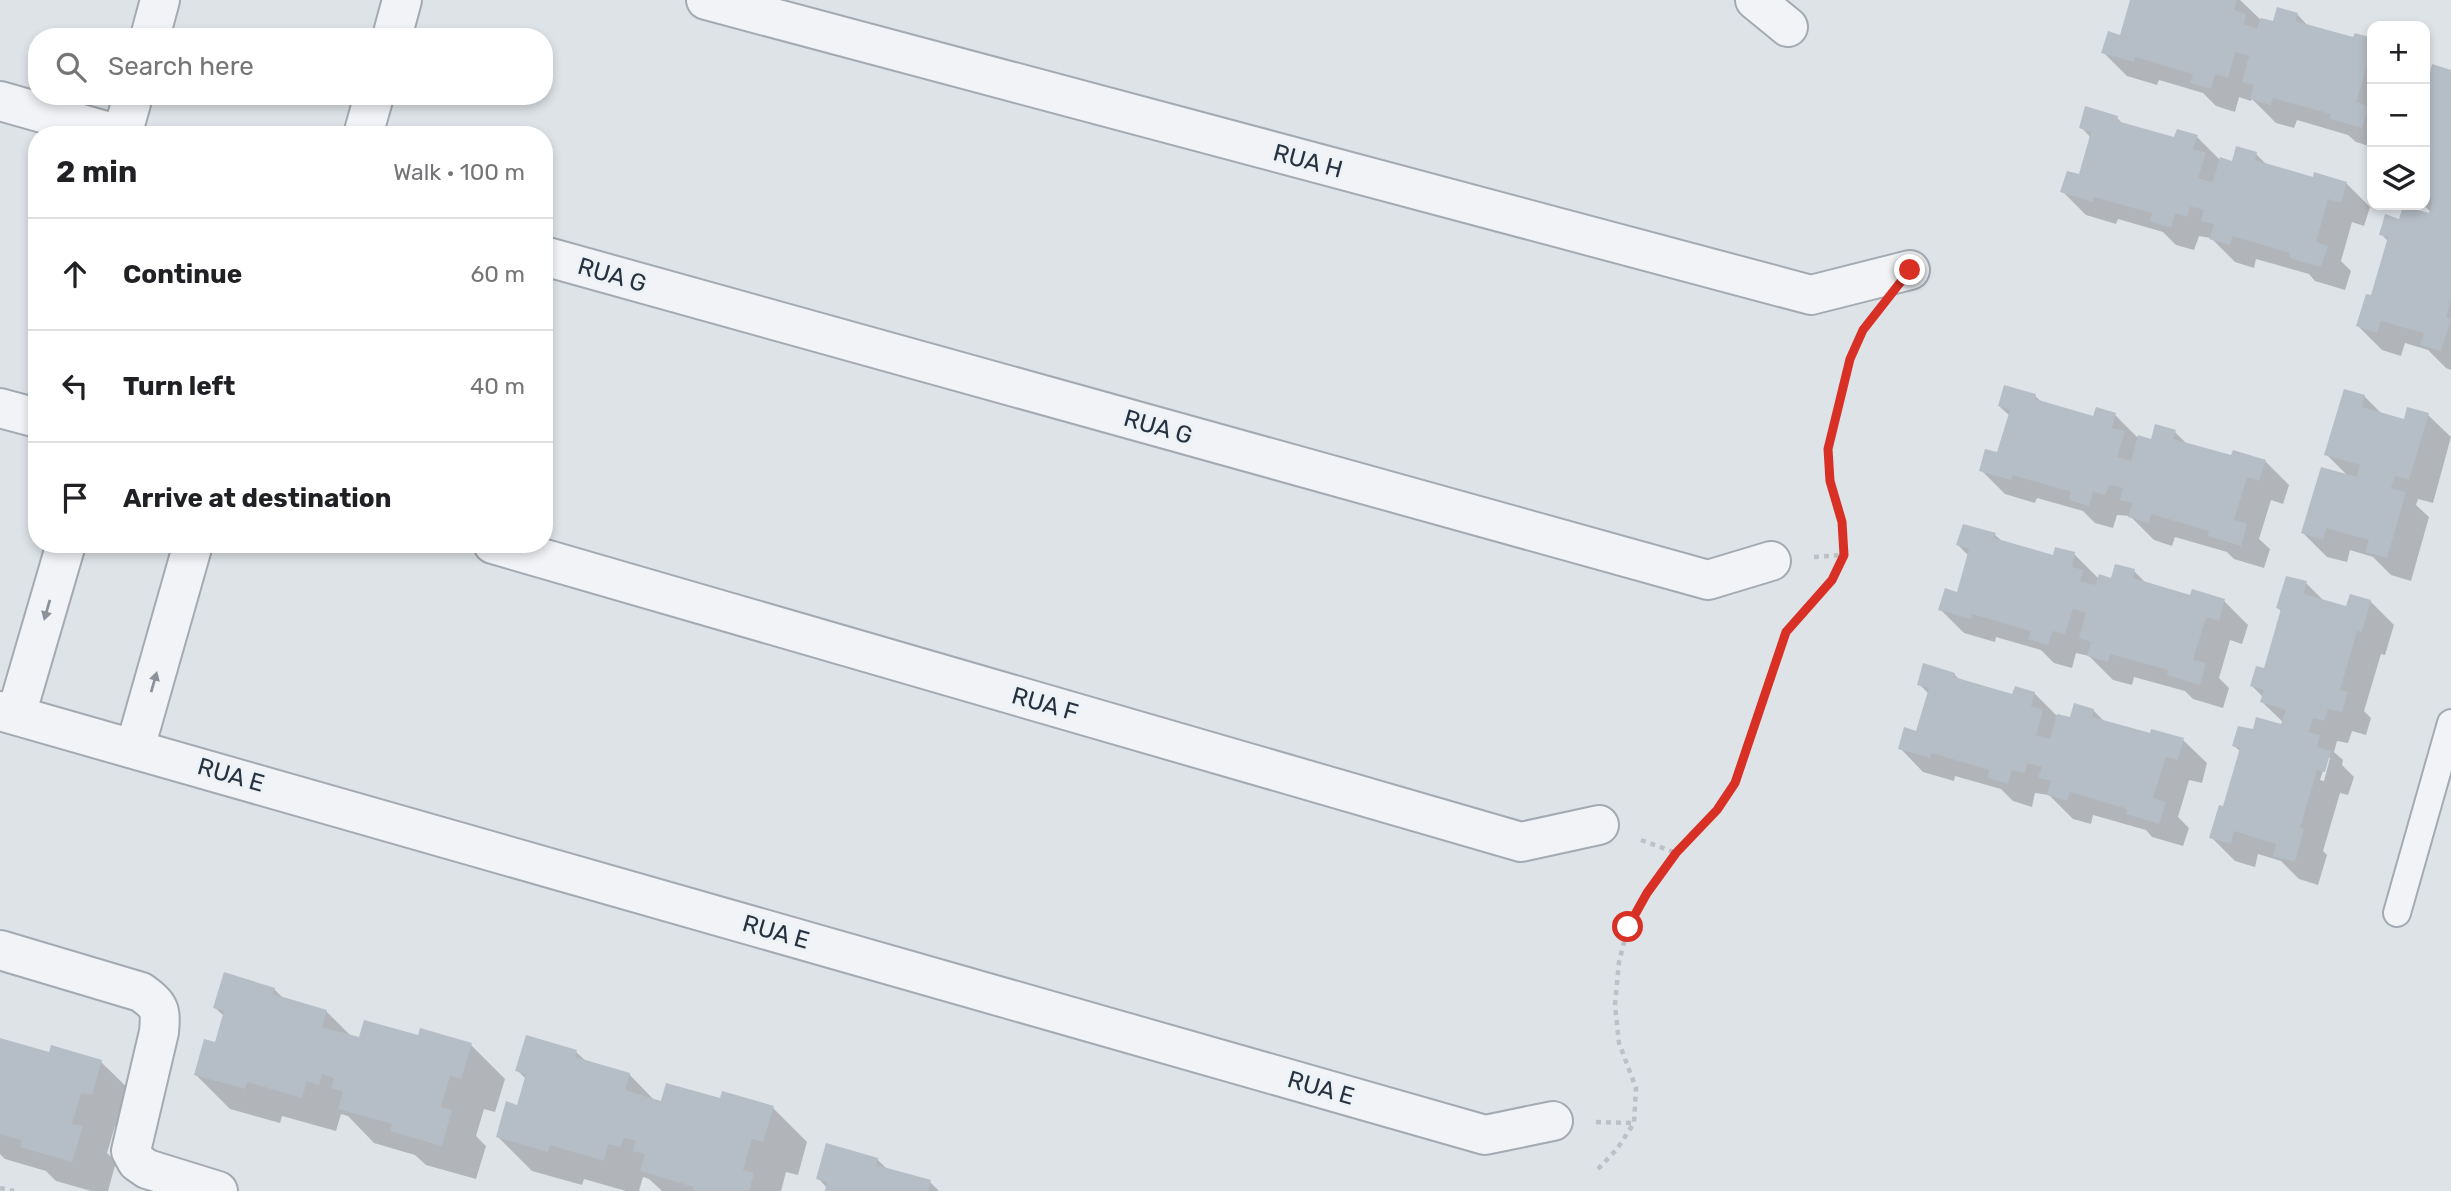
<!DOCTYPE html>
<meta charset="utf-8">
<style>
body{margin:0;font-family:Rubik,sans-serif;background:#f2f2f2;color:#202124}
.controls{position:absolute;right:21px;top:21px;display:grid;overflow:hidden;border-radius:14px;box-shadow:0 4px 10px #0003}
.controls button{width:63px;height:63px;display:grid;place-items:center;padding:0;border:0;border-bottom:2px solid #e0e0e0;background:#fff;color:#202124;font:35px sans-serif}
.stop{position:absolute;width:21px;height:21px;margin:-16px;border:5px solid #d93025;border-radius:50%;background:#fff}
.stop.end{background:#d93025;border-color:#fff;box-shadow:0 2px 7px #0008}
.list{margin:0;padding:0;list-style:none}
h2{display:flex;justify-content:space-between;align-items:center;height:91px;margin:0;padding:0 28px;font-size:30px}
h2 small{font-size:23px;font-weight:400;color:#757577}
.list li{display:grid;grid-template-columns:46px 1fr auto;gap:21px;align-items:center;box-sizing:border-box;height:112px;padding:0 28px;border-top:2px solid #e0e0e0}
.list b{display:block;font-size:26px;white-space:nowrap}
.list em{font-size:23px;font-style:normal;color:#757577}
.icon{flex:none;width:38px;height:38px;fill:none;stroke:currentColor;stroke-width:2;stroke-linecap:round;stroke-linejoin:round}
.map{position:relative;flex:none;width:2451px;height:1191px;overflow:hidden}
.search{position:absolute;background:#fff;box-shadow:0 4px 10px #0003;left:28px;top:28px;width:525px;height:77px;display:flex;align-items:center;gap:18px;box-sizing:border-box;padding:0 24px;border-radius:28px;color:#757577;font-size:26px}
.panel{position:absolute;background:#fff;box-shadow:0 4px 10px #0003;left:28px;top:126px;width:525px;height:427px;border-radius:28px}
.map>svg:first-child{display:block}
</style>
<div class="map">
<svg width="2451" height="1191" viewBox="0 0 2451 1191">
<rect width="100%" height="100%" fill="#dee3e8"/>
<path fill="#0003" fill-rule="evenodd" d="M2132,0H2240L2262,21L2274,23L2297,14L2309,27L2354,39L2356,35L2372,40V147L2356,142L2348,135L2297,120L2294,128L2276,123L2252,99L2251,101L2239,97L2235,112L2216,106L2203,93L2159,80L2157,85L2127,76L2103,52L2121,37Z
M2434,66L2451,71V370L2446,368L2428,350L2405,343L2401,356L2382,350L2358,326L2372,298L2388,241L2381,234L2401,221L2430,215L2431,212L2423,205L2425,116L2429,101L2425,96Z
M2117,118L2123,124L2176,140L2197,137L2221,161L2233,163L2256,154L2268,166L2314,179L2346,183L2370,207L2364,226L2352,222L2341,261L2351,271L2345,290L2315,281L2309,274L2256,259L2254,268L2235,262L2211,238L2199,236L2194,250L2176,245L2163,232L2118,219L2116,224L2086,215L2062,191L2080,177L2091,138L2081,127Z
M2035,396L2042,402L2094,418L2115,415L2139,439L2152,441L2175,432L2188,445L2233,457L2265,461L2289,485L2283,504L2271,500L2259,539L2270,549L2264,568L2234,559L2227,552L2175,537L2172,546L2154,540L2130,516L2117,515L2113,528L2095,523L2083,511L2037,498L2035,503L2005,494L1981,470L1998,455L2010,416L1999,406Z
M2364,396L2383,415L2406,422L2428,415L2451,437L2433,503L2418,499L2416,505L2429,517L2411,581L2391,575L2373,557L2350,550L2347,562L2327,557L2303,533L2349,477L2326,454Z
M1964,526L1995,535L2003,542L2054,557L2074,554L2099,579L2112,580L2134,571L2147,584L2192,597L2224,601L2248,625L2242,644L2230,640L2219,678L2229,688L2223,708L2193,699L2185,691L2134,677L2132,685L2113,680L2089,656L2076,653L2072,668L2054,663L2041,650L1996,637L1995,642L1964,633L1940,609L1958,594L1969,556L1958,545Z
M2306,583L2325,602L2348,608L2370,601L2394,625L2385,655L2381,654L2364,711L2371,718L2366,735L2352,731L2348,743L2337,741L2334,752L2343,760L2342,765L2354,777L2348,795L2340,793L2323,851L2327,855L2318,885L2299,879L2281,861L2258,854L2255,867L2235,861L2211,837L2225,808L2241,752L2234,746L2254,731L2283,726L2284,723L2262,702L2263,697L2252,686L2265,670L2282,612L2278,608ZM2328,756L2330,758L2324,781L2320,780Z
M1954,674L1961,681L2013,696L2034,693L2058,717L2071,719L2093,710L2106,723L2151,736L2183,740L2207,763L2202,783L2189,780L2178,817L2189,828L2183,846L2152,837L2146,830L2093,815L2091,824L2073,819L2049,795L2035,793L2032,807L2013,801L2001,789L1955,776L1954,781L1923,772L1900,748L1917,733L1929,694L1919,684Z
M274,989L285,1000L326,1011L352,1037H419L471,1045L505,1079L495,1112L484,1109L476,1136L486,1146L476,1179L426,1165L415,1155L374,1143L348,1116L341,1114L336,1131L282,1116L280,1123L230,1109L196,1075L216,1044L224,1016L215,1008Z
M0,1039L50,1054L101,1062L136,1096L126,1129L115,1126L107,1153L116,1162L108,1191H91L56,1181L46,1171L5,1159L0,1154Z
M576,1052L587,1062L629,1074L655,1101L662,1103L721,1100L773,1108L807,1142L798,1175L786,1172L781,1191H662L649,1179L643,1177L639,1191H626L584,1179L582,1185L532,1171L498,1137L518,1107L526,1079L517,1070Z
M877,1159L888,1170L930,1182L939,1191H826L827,1188L818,1178Z"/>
<path fill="#b5bdc6" d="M2130,0H2237L2234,10L2246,14L2244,24L2257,29L2261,18L2273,21L2277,7L2298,13L2295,21L2353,37L2355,33L2372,38V62L2369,61L2356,102L2369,106L2362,128L2330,119L2331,114L2273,98L2271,105L2250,99L2254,85L2242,82L2249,56L2235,52L2228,78L2215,74L2211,89L2190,83L2193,74L2135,57L2134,62L2101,53L2108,31L2120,35Z
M2432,64L2451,70V300L2446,317L2451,319L2441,351L2420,345L2424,333L2381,321L2377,333L2356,326L2366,294L2371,295L2388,237L2379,235L2385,214L2399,219L2403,206L2429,213L2431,206L2433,198L2425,196V110L2428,98L2425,97V91Z
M2085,106L2118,116L2117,121L2174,137L2177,129L2198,135L2193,149L2206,153L2198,178L2206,181L2213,182L2220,157L2232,161L2236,146L2257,152L2255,160L2313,177L2314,172L2347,182L2341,203L2328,199L2316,242L2328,246L2321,267L2289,258L2290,253L2233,236L2230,245L2209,239L2214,224L2201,221L2204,210L2198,208L2190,207L2187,217L2175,213L2171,228L2150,221L2152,213L2094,197L2093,202L2060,192L2067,171L2079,174L2091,132L2079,128Z
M2004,385L2036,394L2035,399L2093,416L2096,407L2116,413L2112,428L2125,431L2117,457L2131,461L2138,435L2151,439L2155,424L2176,430L2173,439L2231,455L2233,450L2266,460L2259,481L2247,477L2234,520L2247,524L2241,546L2208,536L2209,531L2151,514L2149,523L2128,517L2133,503L2120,500L2123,488L2116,486L2109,485L2106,495L2093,492L2089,506L2069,500L2071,492L2013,475L2011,480L1979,471L1985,449L1997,452L2010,410L1998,406Z
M2344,389L2365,395L2362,407L2404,419L2407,407L2429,413L2409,480L2395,476L2393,481L2391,488L2406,492L2387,558L2365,552L2369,540L2326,528L2323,540L2301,533L2321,467L2357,477L2360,465L2324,455Z
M1963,524L1996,533L1994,538L2053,555L2055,547L2075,552L2072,567L2084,570L2080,581L2095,585L2099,574L2111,578L2115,564L2135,569L2133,578L2190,595L2192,589L2225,599L2219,621L2206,617L2193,660L2206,663L2200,685L2167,675L2168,670L2110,654L2108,662L2087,656L2091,642L2079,638L2086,613L2073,609L2065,634L2053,631L2048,645L2028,639L2031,631L1972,614L1971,619L1938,610L1945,588L1957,592L1969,549L1956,545Z
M2286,576L2307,581L2304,594L2346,606L2350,594L2371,600L2362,632L2357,631L2340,690L2348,692L2342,712L2328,709L2324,721L2313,718L2309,732L2320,735L2317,747L2331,751L2325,772L2317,770L2300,828L2304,829L2295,862L2273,856L2276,844L2234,831L2231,844L2209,838L2219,805L2223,806L2240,748L2232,746L2238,726L2253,729L2256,717L2281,724L2286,710L2260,702L2264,690L2250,686L2256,666L2264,668L2281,609L2276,608Z
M1923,663L1955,673L1954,677L2012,694L2015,686L2035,692L2031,706L2043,710L2036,735L2050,739L2057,714L2070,717L2074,703L2094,709L2092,717L2150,733L2151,729L2184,738L2178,760L2166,757L2153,798L2166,802L2159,824L2126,814L2127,809L2070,792L2067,801L2047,795L2051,781L2038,778L2042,767L2027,763L2025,773L2012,770L2008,784L1988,778L1989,770L1932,753L1930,758L1898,749L1904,727L1916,731L1929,688L1917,685Z
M224,972L275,988L273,994L327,1010L322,1027L359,1037L364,1020L418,1035L420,1028L472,1043L461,1079L450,1076L441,1107L452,1110L442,1146L390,1131L392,1124L338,1109L343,1092L331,1088L334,1078L322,1074L319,1085L307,1081L302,1098L247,1082L245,1089L194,1075L204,1039L215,1042L224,1011L213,1008Z
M526,1035L577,1050L575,1057L630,1073L625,1090L661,1101L666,1083L720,1098L722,1091L774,1106L763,1142L752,1139L743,1170L754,1173L749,1191H693L694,1187L640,1171L645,1154L633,1151L636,1141L624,1138L620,1147L608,1144L604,1161L550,1145L548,1152L496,1137L506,1101L517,1105L526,1074L515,1071Z
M0,1038L49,1052L51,1045L102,1060L92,1095L81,1093L72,1124L83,1126L72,1162L20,1147L22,1140L0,1134Z
M826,1143L878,1158L876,1165L931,1180L928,1191H825L827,1182L816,1179Z"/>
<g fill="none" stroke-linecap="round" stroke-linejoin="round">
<defs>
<path id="service" d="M2397,913L2451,723"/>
<path id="minor" d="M706,0L1811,295L1910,270
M1755,0L1788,27
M150,37L160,0
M392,37L402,0
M0,101L120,135
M122,135L133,96
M363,135L374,96
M544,256L1708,580L1771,561
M0,408L37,418
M493,544L1521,842L1599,825
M0,711L1485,1135L1553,1121
M16,715L66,544
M135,748L193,544
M0,950L141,992C160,1006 161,1009 159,1032L131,1151L137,1162L147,1169L218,1191"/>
</defs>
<use href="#service" stroke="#a3aab2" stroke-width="30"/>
<use href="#minor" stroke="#a3aab2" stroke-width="42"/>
<path stroke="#bcc1c7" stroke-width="4.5" stroke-dasharray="5 5" stroke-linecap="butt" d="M1814,557L1843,555
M1641,840L1676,853
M1596,1122L1633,1123
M1598,1169L1617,1149L1634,1123L1636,1088L1619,1043L1615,1005L1619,962L1628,927L1647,893L1676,853L1717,810L1735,783L1786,632L1832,580L1844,555L1842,522L1830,481L1828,449L1850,359L1864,328
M0,1188L14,1191"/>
<use href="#service" stroke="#f1f3f7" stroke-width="26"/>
<use href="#minor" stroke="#f1f3f7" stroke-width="38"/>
</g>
<defs><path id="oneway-solid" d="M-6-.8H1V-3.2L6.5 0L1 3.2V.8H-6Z" transform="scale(1.75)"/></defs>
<g fill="#8c929c">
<use href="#oneway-solid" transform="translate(47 610) rotate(106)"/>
<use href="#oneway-solid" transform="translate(154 682) rotate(-74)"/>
</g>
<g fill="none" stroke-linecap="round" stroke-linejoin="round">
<path stroke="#d93025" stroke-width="9" d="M1628,927L1647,893L1676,853L1717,810L1735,783L1786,632L1832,580L1844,555L1842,522L1830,481L1828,449L1850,359L1863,330L1910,270"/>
</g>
<g text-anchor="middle" stroke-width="6" stroke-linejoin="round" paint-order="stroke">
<g font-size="24" fill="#263240" stroke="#edf2f6">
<text transform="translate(1308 161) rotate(15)" y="8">RUA H</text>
<text transform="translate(612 275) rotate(16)" y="8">RUA G</text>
<text transform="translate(1158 427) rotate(16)" y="8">RUA G</text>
<text transform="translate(1045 704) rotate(16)" y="8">RUA F</text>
<text transform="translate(231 775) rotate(16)" y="8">RUA E</text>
<text transform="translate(776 932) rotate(16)" y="8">RUA E</text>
<text transform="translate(1321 1088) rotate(16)" y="8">RUA E</text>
</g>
</g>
</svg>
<div class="controls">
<button>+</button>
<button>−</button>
<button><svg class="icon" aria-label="layers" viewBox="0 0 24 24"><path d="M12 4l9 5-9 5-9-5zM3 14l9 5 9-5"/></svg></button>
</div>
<div class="stop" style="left:1628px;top:927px"></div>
<div class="stop end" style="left:1910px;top:270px"></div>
<div class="search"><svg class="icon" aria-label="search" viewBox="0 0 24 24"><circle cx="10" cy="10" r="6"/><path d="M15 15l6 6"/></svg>Search here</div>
<section class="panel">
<h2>2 min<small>Walk · 100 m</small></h2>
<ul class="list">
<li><svg class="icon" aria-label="ahead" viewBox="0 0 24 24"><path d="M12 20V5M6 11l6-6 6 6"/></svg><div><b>Continue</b></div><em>60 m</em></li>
<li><svg class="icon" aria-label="left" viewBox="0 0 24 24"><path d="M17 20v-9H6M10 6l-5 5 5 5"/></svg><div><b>Turn left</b></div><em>40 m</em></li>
<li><svg class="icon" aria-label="arrive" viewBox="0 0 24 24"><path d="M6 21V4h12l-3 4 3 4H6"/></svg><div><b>Arrive at destination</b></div></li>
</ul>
</section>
</div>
